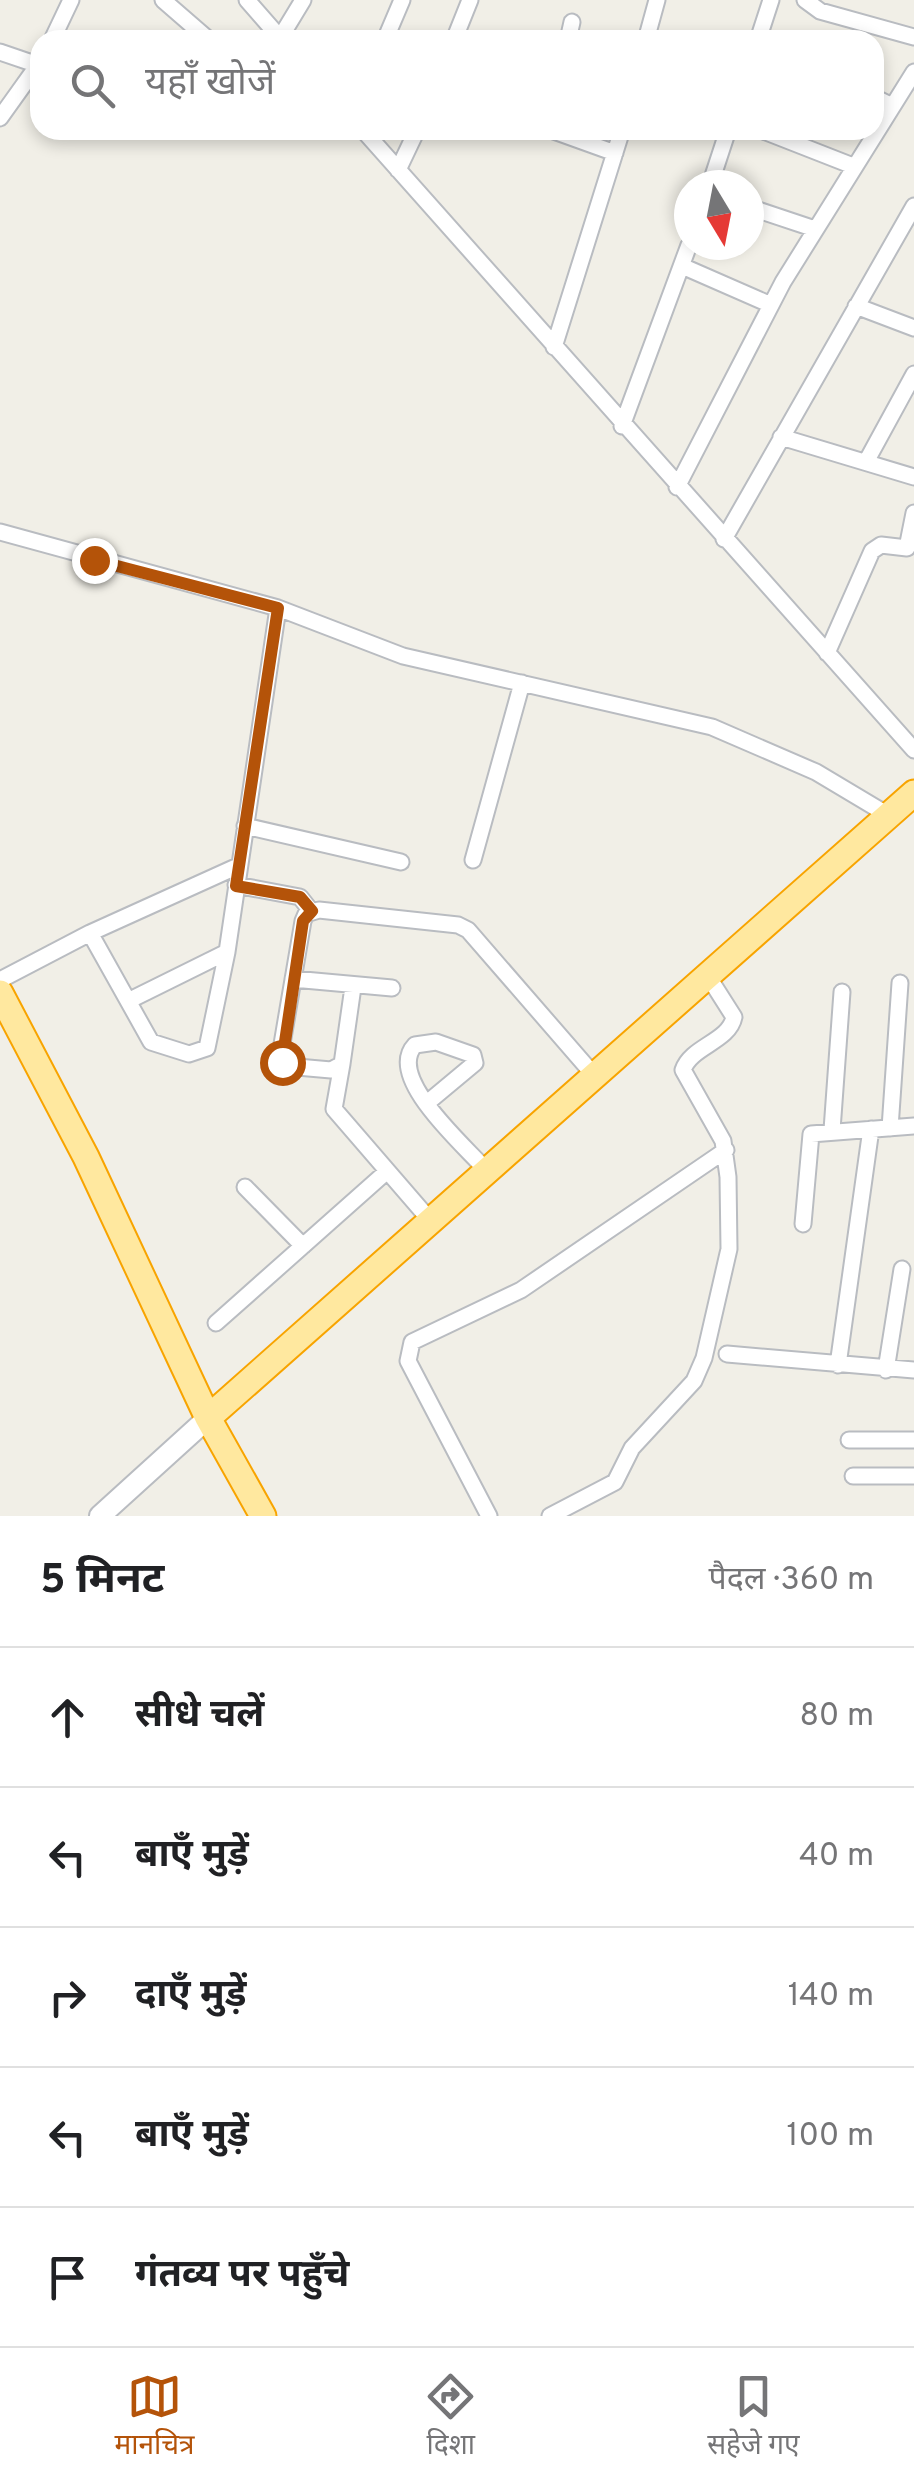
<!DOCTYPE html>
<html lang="hi">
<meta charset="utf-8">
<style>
body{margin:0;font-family:Overpass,"Noto Sans Devanagari",sans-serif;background:#f2f2f2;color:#202124}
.compass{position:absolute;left:674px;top:170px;width:90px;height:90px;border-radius:50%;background:#fff;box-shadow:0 5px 15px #0003;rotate:170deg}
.stop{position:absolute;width:30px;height:30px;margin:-22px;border:8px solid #b45309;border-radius:50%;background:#fff}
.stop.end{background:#b45309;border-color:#fff;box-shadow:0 2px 10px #0008}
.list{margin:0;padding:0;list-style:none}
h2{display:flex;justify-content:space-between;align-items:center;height:130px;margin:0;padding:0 40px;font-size:42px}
h2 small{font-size:32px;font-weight:400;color:#757577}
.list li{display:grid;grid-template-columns:65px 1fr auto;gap:30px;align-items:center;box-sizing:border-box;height:140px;padding:0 40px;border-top:2px solid #e0e0e0}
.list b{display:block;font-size:38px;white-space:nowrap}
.list em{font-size:32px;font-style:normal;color:#757577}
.icon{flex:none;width:55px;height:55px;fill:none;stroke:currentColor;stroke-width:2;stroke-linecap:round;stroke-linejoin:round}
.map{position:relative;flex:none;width:914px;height:1516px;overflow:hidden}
.search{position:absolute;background:#fff;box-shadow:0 5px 15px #0003;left:30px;right:30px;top:30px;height:110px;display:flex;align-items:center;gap:25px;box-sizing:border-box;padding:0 35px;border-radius:30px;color:#757577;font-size:38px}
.sheet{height:830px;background:#fff}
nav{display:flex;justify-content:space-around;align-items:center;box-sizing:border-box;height:140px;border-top:2px solid #e0e0e0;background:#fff;font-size:28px;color:#757577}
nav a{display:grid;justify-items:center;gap:5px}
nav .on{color:#b45309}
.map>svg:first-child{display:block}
</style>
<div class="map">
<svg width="914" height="1516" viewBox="0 0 914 1516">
<rect width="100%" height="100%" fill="#f1efe7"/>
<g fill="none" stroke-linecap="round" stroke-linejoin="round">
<defs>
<path id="minor" d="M163,0L209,40
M247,0L282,40
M805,0L820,11L914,37
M280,38L303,0
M52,40L71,0
M385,40L402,0
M454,40L470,0
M568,40L572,22
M646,40L657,0
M758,40L771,0
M0,52L38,65
M874,97L892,106
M0,118L40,62
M363,130L914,750
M551,130L615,153
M761,130L853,166
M398,170L417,130
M710,185L728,130
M749,207L815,229
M682,266L771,305
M856,306L914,328
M554,347L622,130
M622,426L689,245
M781,437L914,477
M866,462L914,374
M677,487L783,282L914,72
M0,532L278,608L403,656L712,727L816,772L888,815
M724,539L914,206
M827,653L872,551L881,545L907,548L914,513
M245,826L401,862
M473,860L522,683
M236,885L300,897L311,911
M90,933L151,1042L189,1054L207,1048L227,952L278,608
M293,979L392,988
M0,980L90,933L238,866
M353,987L342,1064L331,1070L286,1066L281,1050L303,921L306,914L319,910L458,925L468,930L593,1074
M128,1001L227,952
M342,1064L334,1109L429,1219
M427,1103L475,1063L473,1055L436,1042L415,1045C385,1077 464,1145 485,1169
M890,1128L900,983
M832,1130L842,992
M245,1187L303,1246
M803,1224L811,1134L914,1126
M216,1323L385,1173
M727,1354L914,1370
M838,1365L871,1129
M886,1370L902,1269
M849,1440H914
M853,1476H914
M489,1516L408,1361L412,1342L521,1290L726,1150
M550,1516L615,1482L632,1448L694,1381L704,1358L729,1249L728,1177L723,1141L683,1070C691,1046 729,1042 734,1017L706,973"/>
<path id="tertiary" d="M100,1516L208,1418"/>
<path id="trunk" d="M0,993L86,1157L208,1418L263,1516
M208,1418L914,793"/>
</defs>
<use href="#minor" stroke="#b9bcc1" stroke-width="19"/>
<use href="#tertiary" stroke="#b9bcc1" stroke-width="24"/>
<use href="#trunk" stroke="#f8a400" stroke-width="29"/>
<use href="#minor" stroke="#fff" stroke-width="15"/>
<use href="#tertiary" stroke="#fff" stroke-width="20"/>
<use href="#trunk" stroke="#ffe89f" stroke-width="25"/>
</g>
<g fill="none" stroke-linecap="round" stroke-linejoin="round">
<path stroke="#b45309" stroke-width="12" d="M94,560L278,608L236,886L300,897L312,911L303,921L282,1062"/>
</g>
</svg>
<svg class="compass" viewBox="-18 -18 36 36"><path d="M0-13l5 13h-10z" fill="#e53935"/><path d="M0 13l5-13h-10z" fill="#757577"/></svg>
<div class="stop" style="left:282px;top:1062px"></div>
<div class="stop end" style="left:94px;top:560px"></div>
<div class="search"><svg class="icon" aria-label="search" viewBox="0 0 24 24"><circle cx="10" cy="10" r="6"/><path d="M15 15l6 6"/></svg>यहाँ खोजें</div>
</div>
<section class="sheet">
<h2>5 मिनट<small>पैदल · 360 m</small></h2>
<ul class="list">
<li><svg class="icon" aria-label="ahead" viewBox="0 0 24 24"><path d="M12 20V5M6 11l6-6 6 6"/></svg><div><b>सीधे चलें</b></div><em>80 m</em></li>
<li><svg class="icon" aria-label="left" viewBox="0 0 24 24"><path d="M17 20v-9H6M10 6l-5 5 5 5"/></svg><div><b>बाएँ मुड़ें</b></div><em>40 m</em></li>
<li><svg class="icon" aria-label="right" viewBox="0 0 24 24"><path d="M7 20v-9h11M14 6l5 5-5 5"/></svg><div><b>दाएँ मुड़ें</b></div><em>140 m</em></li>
<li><svg class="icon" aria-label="left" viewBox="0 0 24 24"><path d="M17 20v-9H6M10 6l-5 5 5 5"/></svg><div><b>बाएँ मुड़ें</b></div><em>100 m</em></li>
<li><svg class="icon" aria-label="arrive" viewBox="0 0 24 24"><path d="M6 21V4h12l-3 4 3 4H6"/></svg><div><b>गंतव्य पर पहुँचे</b></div></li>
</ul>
</section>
<nav>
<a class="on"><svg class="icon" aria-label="map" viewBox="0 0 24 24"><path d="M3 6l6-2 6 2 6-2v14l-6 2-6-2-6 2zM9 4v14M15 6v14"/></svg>मानचित्र</a>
<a><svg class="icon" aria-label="directions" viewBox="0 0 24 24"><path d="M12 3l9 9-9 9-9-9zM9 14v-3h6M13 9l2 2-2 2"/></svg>दिशा</a>
<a><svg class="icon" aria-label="saved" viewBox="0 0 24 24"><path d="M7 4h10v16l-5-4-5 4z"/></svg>सहेजे गए</a>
</nav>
